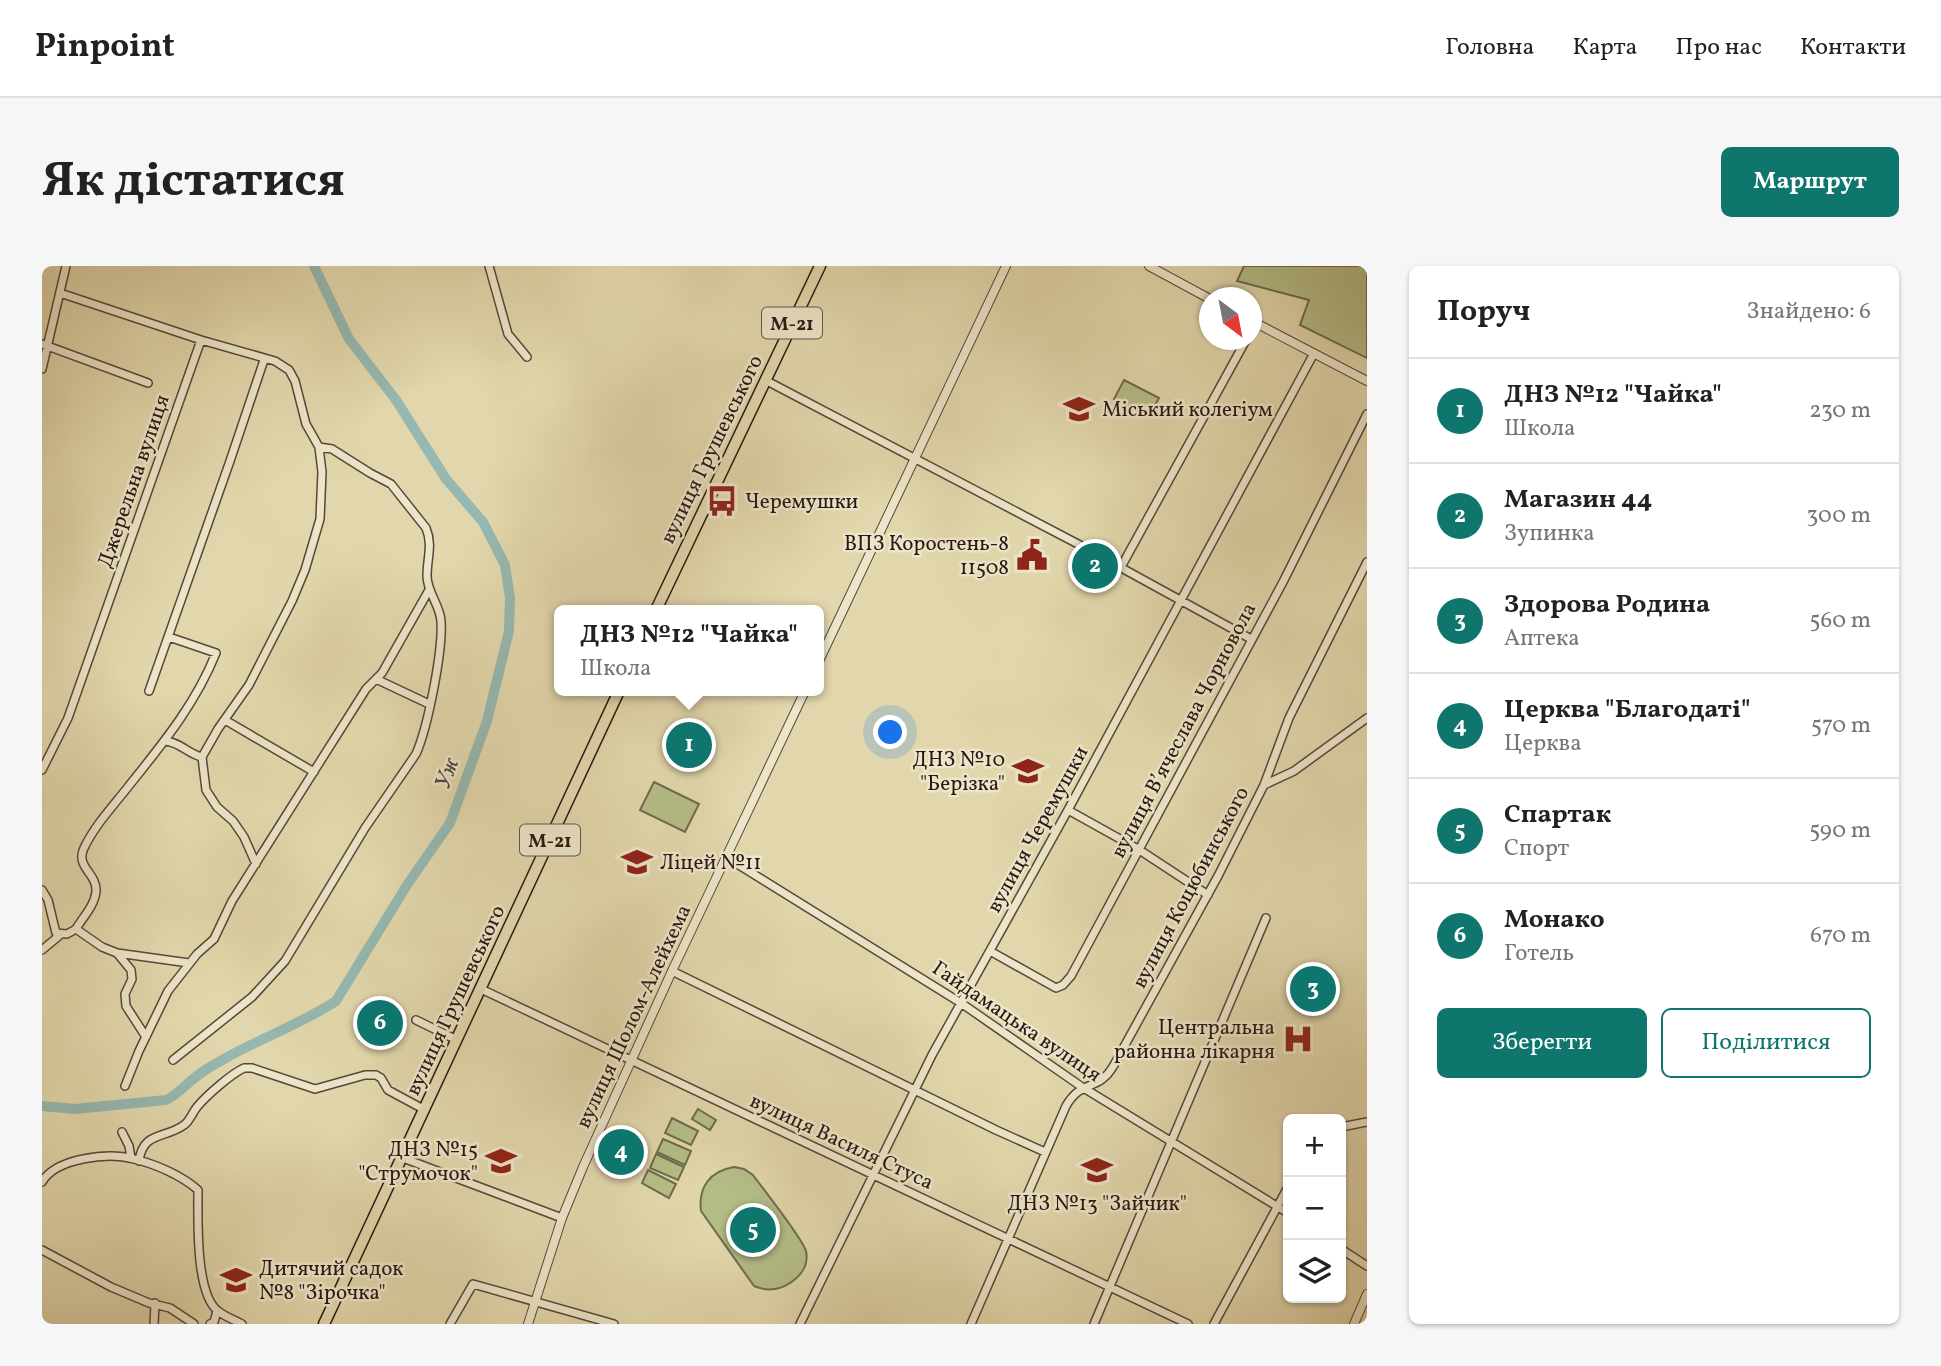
<!DOCTYPE html>
<html lang="uk">
<meta charset="utf-8">
<style>
body{margin:0;font-family:Vollkorn,serif;background:#f6f6f6;color:#222}
.controls{position:absolute;right:21px;bottom:21px;display:grid;overflow:hidden;border-radius:10px;box-shadow:0 2px 5px #0004}
.controls button{width:63px;height:63px;display:grid;place-items:center;padding:0;border:0;border-bottom:2px solid #e0e0e0;background:#fff;color:#222;font:35px sans-serif}
.compass{position:absolute;left:1157px;top:21px;width:63px;height:63px;border-radius:50%;background:#fff;box-shadow:0 2px 5px #0004;rotate:148deg}
.you{position:absolute;left:849px;top:467px;width:24px;height:24px;margin:-18px;border:5px solid #fff;border-radius:50%;background:#1a73e8;box-shadow:0 0 0 10px #1a73e833}
.badge{display:grid;place-items:center;width:46px;height:46px;border-radius:50%;background:#0f766e;color:#fff;font-size:23px;font-weight:700}
.pin{position:absolute;translate:-50% -50%;border:4px solid #fff;box-shadow:0 2px 7px #0006}
.popup{position:absolute;left:512px;top:339px;width:270px;height:91px;box-sizing:border-box;display:grid;place-content:center;border-radius:10px;background:#fff;filter:drop-shadow(0 2px 5px #0005);font-size:23px;white-space:nowrap;color:#767676}
.popup b{font-size:26px;color:#222}
.popup::after{content:'';position:absolute;left:50%;top:100%;margin-left:-14px;border:14px solid transparent;border-top-color:#fff}
.list{margin:0;padding:0;list-style:none}
h2{display:flex;justify-content:space-between;align-items:center;height:91px;margin:0;padding:0 28px;font-size:30px}
h2 small{font-size:23px;font-weight:400;color:#767676}
.list li{display:grid;grid-template-columns:46px 1fr auto;gap:21px;align-items:center;box-sizing:border-box;height:105px;padding:0 28px;border-top:2px solid #e0e0e0}
.list b{display:block;font-size:26px;white-space:nowrap}
.list p{margin:0;font-size:23px;white-space:nowrap;color:#767676}
.list em{font-size:23px;font-style:normal;color:#767676}
.actions{display:flex;gap:14px;padding:21px 28px}
.actions a{flex:1;padding:16px 0;border:2px solid #0f766e;border-radius:10px;text-align:center;font-size:24px;color:#0f766e}
.actions .main{background:#0f766e;color:#fff}
.icon{flex:none;width:38px;height:38px;fill:none;stroke:currentColor;stroke-width:2;stroke-linecap:round;stroke-linejoin:round}
.map{position:relative;flex:none;width:1325px;height:1058px;overflow:hidden;border-radius:10px}
header{display:flex;align-items:center;gap:42px;box-sizing:border-box;height:98px;padding:0 35px;background:#fff;border-bottom:2px solid #e0e0e0}
header strong{font-size:33px}
nav{display:flex;gap:38px;margin-inline-start:auto;font-size:24px}
.intro{display:flex;align-items:center;justify-content:space-between;box-sizing:border-box;height:168px;padding:0 42px}
h1{margin:0;font-size:49px}
.button{padding:18px 32px;border-radius:10px;background:#0f766e;color:#fff;font-size:24px;font-weight:700}
main{display:flex;gap:42px;padding:0 42px}
aside{flex:1;background:#fff;border-radius:10px;box-shadow:0 2px 5px #0004}
.map>svg:first-child{display:block}
</style>
<header>
<strong>Pinpoint</strong>
<nav><a>Головна</a><a>Карта</a><a>Про нас</a><a>Контакти</a></nav>
</header>
<div class="intro"><h1>Як дістатися</h1><a class="button">Маршрут</a></div>
<main>
<div class="map">
<svg width="1325" height="1058" viewBox="0 0 1325 1058">
<rect width="100%" height="100%" fill="#e2d7ac"/>
<filter id="stains"><feTurbulence type="fractalNoise" baseFrequency=".00286" numOctaves="4"/><feColorMatrix values="0 0 0 0 .2 0 0 0 0 .09 0 0 0 0 .02 0 0 0 .5 -.17"/></filter>
<radialGradient id="worn" r=".72"><stop offset=".6" stop-color="#630" stop-opacity="0"/><stop offset="1" stop-color="#630" stop-opacity=".3"/></radialGradient>
<path fill="#b5be88" stroke="#6e6b4d" stroke-width="2" d="M1202,0H1325V92L1258,59L1267,34L1195,15Z
M1082,114L1117,132L1107,151L1072,133Z
M612,516L657,538L643,566L598,544Z
M656,843L674,854L668,864L650,853Z
M630,852L656,865L649,879L623,867Z
M621,873L649,885L643,899L615,886Z
M614,888L642,901L636,914L608,902Z
M692,901L702,903L711,909C722,924 760,972 764,985C767,999 759,1010 748,1017C736,1025 724,1025 712,1020L659,945C656,921 668,905 692,901Z
M606,904L634,918L627,932L600,917Z"/>
<g fill="none" stroke-linecap="round" stroke-linejoin="round">
<path stroke="#96b8b0" stroke-width="10" d="M0,840L33,843L124,834C135,829 141,821 150,814C159,806 171,799 182,793C219,772 259,758 294,735L365,619L408,557L445,455L467,365L468,332L463,299L441,256L404,213L354,134L307,73L272,0"/>
<defs>
<path id="minor" d="M447,0L466,68L485,91
M159,74L233,95L247,104L253,115L264,158L277,181L280,206L278,253L263,304L250,335L207,419L176,463L160,491L164,524L175,541L191,555L202,571L214,598
M0,78L106,117
M0,103L24,0
M723,114L1036,278L1209,373
M1079,301L1204,74
M334,413L387,438
M107,425L188,195L222,94
M183,454L272,506
M123,475C138,476 146,488 160,491
M0,504L26,452L159,74L18,27
M1222,519L1252,505L1325,452
M1026,544L1096,583L1166,629
M684,591L919,737L1040,821L1246,947
M0,624L6,634L14,667L25,668L34,663
M0,684L18,669
M948,685L1014,722L1021,719L1029,710L1241,316L1325,148
M75,687L60,681L34,663C41,651 53,639 54,625C55,607 33,601 42,582C53,559 71,540 86,521C121,477 153,439 174,387L127,371
M630,705L954,864L1003,886
M439,723L1146,1058
M374,754L415,774
M104,771L84,740L83,728L90,713L89,704L75,687L147,697
M131,794L210,731L243,695L323,562L374,488C386,461 401,384 399,355C398,339 385,326 385,310C385,292 391,279 384,262L349,218L328,207L290,183L277,181
M83,820L97,785L126,725L155,688L172,673L190,635L324,423L340,407L387,324
M1299,861L1325,856
M80,866L87,880L89,892
M361,892L520,952
M97,895C101,865 123,873 142,859C148,855 150,847 155,841C164,830 189,808 202,802H210L273,823L323,809H334L339,812L346,824L383,844
M0,916C14,892 66,886 92,893C113,898 139,909 156,924C156,951 153,1028 176,1045C183,1051 193,1054 200,1058
M1299,983L1325,1000
M0,984L69,1021L107,1037L128,1042L152,1058
M112,1058L113,1037
M168,1058L172,1056L175,1045
M408,1058L431,1018L572,1058
M758,1058L890,789L1026,544L1271,89
M929,1058L1024,840C1040,812 1056,827 1072,799L1176,610L1222,519L1247,452L1325,296
M1052,1058L1224,652
M1172,1058L1246,921"/>
<path id="tertiary" d="M1107,0L1168,33
M1210,55L1325,115
M776,397L964,0
M486,1058L520,952L541,901L630,705L763,425
M1312,1058L1325,1028"/>
<path id="trunk" d="M614,344L778,0
M282,1058L577,425"/>
</defs>
<use href="#minor" stroke="#554838" stroke-width="10"/>
<use href="#tertiary" stroke="#554838" stroke-width="10"/>
<use href="#trunk" stroke="#261812" stroke-width="13"/>
<use href="#minor" stroke="#ece5c9" stroke-width="7"/>
<use href="#tertiary" stroke="#ece5c9" stroke-width="8"/>
<use href="#trunk" stroke="#e2d7ac" stroke-width="10"/>
</g>
<defs>
<symbol id="school-bare" viewBox="-9 -9 18 18"><path d="M0-5L7-2L0 1L-7-2ZM-4 1L0 2.5L4 1V4Q0 6-4 4Z" fill="#8f2418" stroke="#ece5c9" stroke-width="2.5" paint-order="stroke"/></symbol>
<symbol id="bus-bare" viewBox="-9 -9 18 18"><path d="M-5-6H5V4H4V6H2V4H-2V6H-4V4H-5ZM-3.5-4V0h7V-4ZM-3.5 1.2v1.5H-2V1.2ZM2 1.2v1.5H3.5V1.2Z" fill="#8f2418" stroke="#ece5c9" stroke-width="2.5" paint-order="stroke"/></symbol>
<symbol id="civic-bare" viewBox="-9 -9 18 18"><path d="M-.6-6.5H3V-4.5H.6V-3L4-1V1h2V6H-6V1h2V-1L-.6-3ZM-1.2 2.5V6h2.4V2.5Z" fill="#8f2418" stroke="#ece5c9" stroke-width="2.5" paint-order="stroke"/></symbol>
<symbol id="hospital-bare" viewBox="-9 -9 18 18"><path d="M-5-5h3v3.5h4V-5h3V5h-3V1.5h-4V5h-3Z" fill="#8f2418" stroke="#ece5c9" stroke-width="2.5" paint-order="stroke"/></symbol>
</defs>
<g fill-rule="evenodd">
<use href="#school-bare" x="1015" y="121" width="44" height="44"/>
<use href="#bus-bare" x="658" y="213" width="44" height="44"/>
<use href="#civic-bare" x="968" y="267" width="44" height="44"/>
<use href="#school-bare" x="964" y="483" width="44" height="44"/>
<use href="#school-bare" x="573" y="574" width="44" height="44"/>
<use href="#hospital-bare" x="1234" y="751" width="44" height="44"/>
<use href="#school-bare" x="437" y="873" width="44" height="44"/>
<use href="#school-bare" x="1033" y="882" width="44" height="44"/>
<use href="#school-bare" x="172" y="992" width="44" height="44"/>
</g>
<g text-anchor="middle" stroke-width="5" stroke-linejoin="round" paint-order="stroke">
<g fill="#ece5c9" stroke="#615649" stroke-width="2">
<rect x="720" y="41.5" width="60" height="31" rx="5"/>
<rect x="478" y="558.5" width="60" height="31" rx="5"/>
</g>
<g font-size="19" font-weight="bold" fill="#261812">
<text x="750" y="64">М-21</text>
<text x="508" y="581">М-21</text>
</g>
<g font-size="21" fill="#261812" stroke="#ece5c9" text-anchor="start">
<text x="1060" y="150">Міський колегіум</text>
<text x="703" y="242">Черемушки</text>
<text x="967" y="284" text-anchor="end">ВПЗ Коростень-8<tspan x="967" dy="24">11508</tspan></text>
<text x="963" y="500" text-anchor="end">ДНЗ №10<tspan x="963" dy="24">"Берізка"</tspan></text>
<text x="618" y="603">Ліцей №11</text>
<text x="1233" y="768" text-anchor="end">Центральна<tspan x="1233" dy="24">районна лікарня</tspan></text>
<text x="436" y="890" text-anchor="end">ДНЗ №15<tspan x="436" dy="24">"Струмочок"</tspan></text>
<text x="1055" y="944" text-anchor="middle">ДНЗ №13 "Зайчик"</text>
<text x="217" y="1009">Дитячий садок<tspan x="217" dy="24">№8 "Зірочка"</tspan></text>
</g>
<g font-size="21" fill="#261812" stroke="#ece5c9">
<text transform="translate(669 183) rotate(-64)" y="7">вулиця Грушевського</text>
<text transform="translate(91 215) rotate(-71)" y="7">Джерельна вулиця</text>
<text transform="translate(1141 464) rotate(-62)" y="7">вулиця Вʼячеслава Чорновола</text>
<text transform="translate(995 563) rotate(-61)" y="7">вулиця Черемушки</text>
<text transform="translate(1148 621) rotate(-62)" y="7">вулиця Коцюбинського</text>
<text transform="translate(413 734) rotate(-65)" y="7">вулиця Грушевського</text>
<text transform="translate(591 750) rotate(-65)" y="7">вулиця Шолом-Алейхема</text>
<text transform="translate(975 755) rotate(34)" y="7">Гайдамацька вулиця</text>
<text transform="translate(800 875) rotate(25)" y="7">вулиця Василя Стуса</text>
</g>
<g font-size="23" font-style="italic" fill="#484841" stroke="#ece5c9">
<text transform="translate(404 507) rotate(-70)" y="8">Уж</text>
</g>
</g>
<rect width="100%" height="100%" filter="url(#stains)"/>
<rect width="100%" height="100%" fill="url(#worn)"/>
</svg>
<div class="controls">
<button>+</button>
<button>−</button>
<button><svg class="icon" aria-label="layers" viewBox="0 0 24 24"><path d="M12 4l9 5-9 5-9-5zM3 14l9 5 9-5"/></svg></button>
</div>
<svg class="compass" viewBox="-18 -18 36 36"><path d="M0-13l5 13h-10z" fill="#e53935"/><path d="M0 13l5-13h-10z" fill="#767676"/></svg>
<div class="you"></div>
<div class="pin badge" style="left:647px;top:479px">1</div>
<div class="popup"><b>ДНЗ №12 &quot;Чайка&quot;</b>Школа</div>
<div class="pin badge" style="left:1053px;top:300px">2</div>
<div class="pin badge" style="left:1271px;top:723px">3</div>
<div class="pin badge" style="left:579px;top:886px">4</div>
<div class="pin badge" style="left:711px;top:964px">5</div>
<div class="pin badge" style="left:338px;top:757px">6</div>
</div>
<aside>
<h2>Поруч<small>Знайдено: 6</small></h2>
<ul class="list">
<li><span class="badge">1</span><div><b>ДНЗ №12 &quot;Чайка&quot;</b><p>Школа</p></div><em>230 m</em></li>
<li><span class="badge">2</span><div><b>Магазин 44</b><p>Зупинка</p></div><em>300 m</em></li>
<li><span class="badge">3</span><div><b>Здорова Родина</b><p>Аптека</p></div><em>560 m</em></li>
<li><span class="badge">4</span><div><b>Церква &quot;Благодаті&quot;</b><p>Церква</p></div><em>570 m</em></li>
<li><span class="badge">5</span><div><b>Спартак</b><p>Спорт</p></div><em>590 m</em></li>
<li><span class="badge">6</span><div><b>Монако</b><p>Готель</p></div><em>670 m</em></li>
</ul>
<div class="actions"><a class="main">Зберегти</a><a>Поділитися</a></div>
</aside>
</main>
